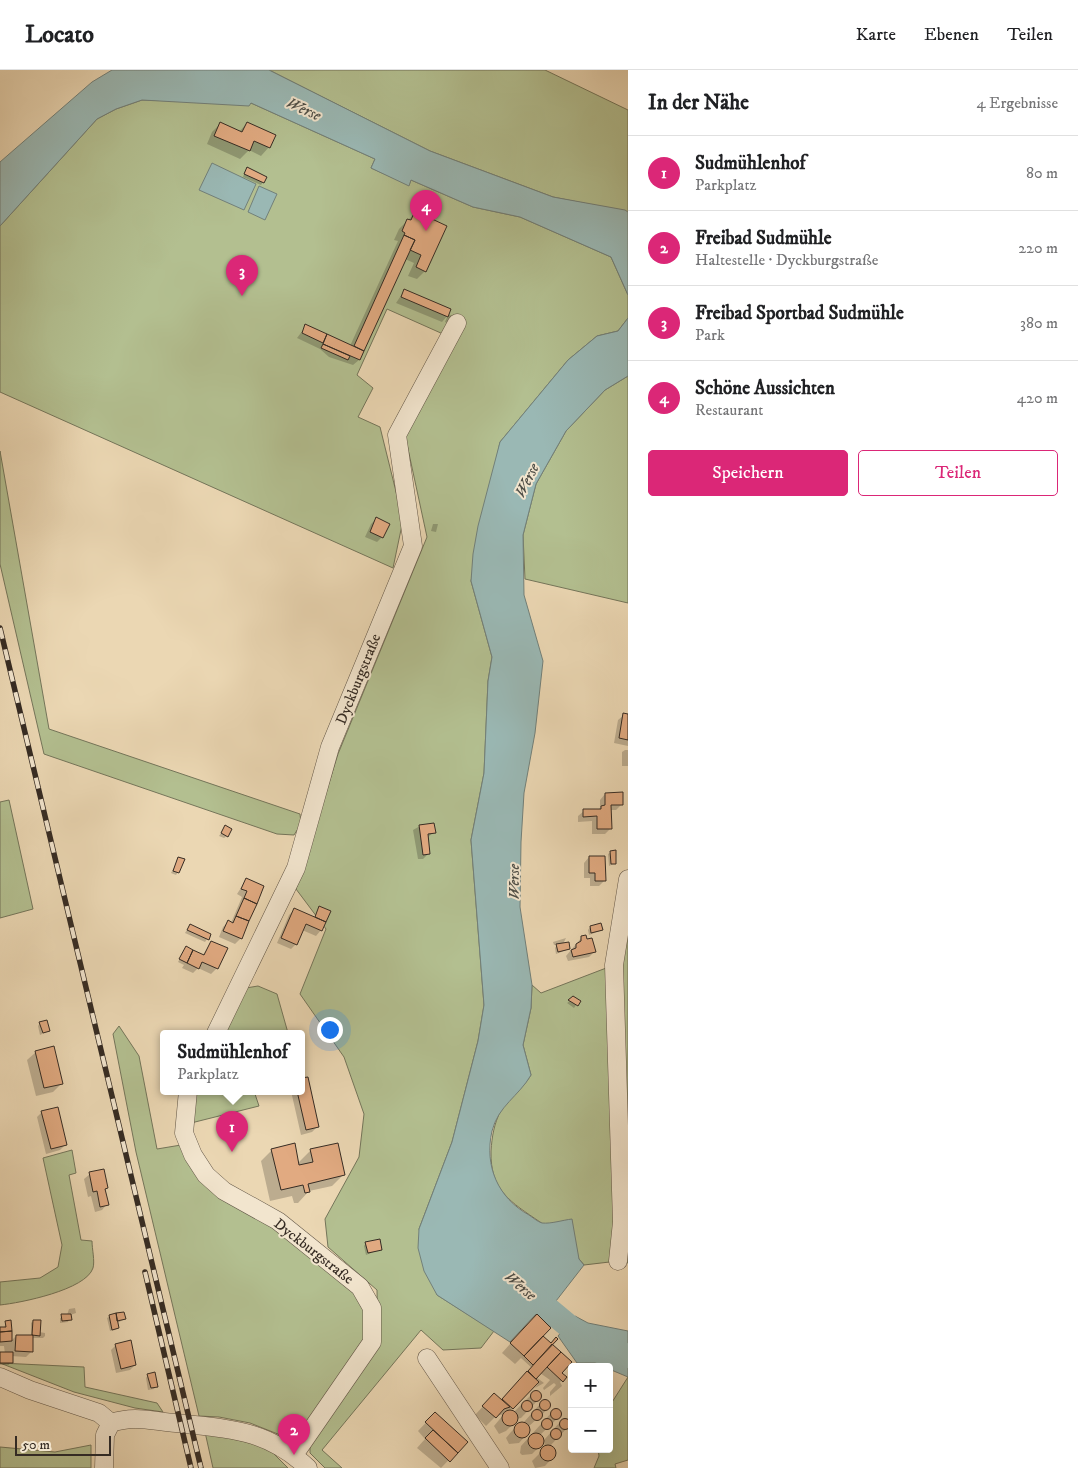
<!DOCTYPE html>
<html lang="de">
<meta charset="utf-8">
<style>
body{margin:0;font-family:"IM FELL DW Pica",serif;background:#f6f6f6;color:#202124}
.controls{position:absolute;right:15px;bottom:15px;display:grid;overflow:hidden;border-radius:5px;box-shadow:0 5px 20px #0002}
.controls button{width:45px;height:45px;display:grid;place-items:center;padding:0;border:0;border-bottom:1px solid #e0e0e0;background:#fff;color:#202124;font:25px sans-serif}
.scale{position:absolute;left:15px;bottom:12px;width:96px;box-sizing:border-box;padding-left:5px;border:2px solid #352b23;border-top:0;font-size:14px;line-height:18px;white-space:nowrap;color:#352b23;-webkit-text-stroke:4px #f2e5ce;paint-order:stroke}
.you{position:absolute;left:329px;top:959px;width:18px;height:18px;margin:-12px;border:4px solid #fff;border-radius:50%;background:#1a73e8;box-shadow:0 0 0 8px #1a73e833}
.badge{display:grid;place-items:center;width:32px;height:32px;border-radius:50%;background:#db2777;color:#fff;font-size:16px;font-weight:700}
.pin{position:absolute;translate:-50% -41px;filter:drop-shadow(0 1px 2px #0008)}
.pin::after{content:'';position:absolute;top:26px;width:18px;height:15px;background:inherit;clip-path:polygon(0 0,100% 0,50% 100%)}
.popup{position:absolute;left:160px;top:960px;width:145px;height:65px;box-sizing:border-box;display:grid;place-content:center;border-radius:5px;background:#fff;filter:drop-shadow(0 1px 4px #0005);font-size:16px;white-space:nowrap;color:#757577}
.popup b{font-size:19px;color:#202124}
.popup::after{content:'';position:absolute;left:50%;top:100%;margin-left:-10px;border:10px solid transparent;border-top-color:#fff}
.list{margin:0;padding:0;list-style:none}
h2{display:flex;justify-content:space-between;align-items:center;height:65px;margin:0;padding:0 20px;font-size:21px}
h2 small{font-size:16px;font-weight:400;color:#757577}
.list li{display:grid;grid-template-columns:32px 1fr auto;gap:15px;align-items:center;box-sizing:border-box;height:75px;padding:0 20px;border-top:1px solid #e0e0e0}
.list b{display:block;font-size:19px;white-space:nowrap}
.list p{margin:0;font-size:16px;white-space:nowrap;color:#757577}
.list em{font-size:16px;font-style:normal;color:#757577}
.actions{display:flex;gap:10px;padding:15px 20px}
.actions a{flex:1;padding:11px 0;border:1px solid #db2777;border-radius:5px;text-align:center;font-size:18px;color:#db2777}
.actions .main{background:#db2777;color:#fff}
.map{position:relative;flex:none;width:628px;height:1398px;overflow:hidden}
header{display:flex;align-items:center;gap:30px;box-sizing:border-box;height:70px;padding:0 25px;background:#fff;border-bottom:1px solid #e0e0e0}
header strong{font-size:24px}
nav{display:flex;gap:28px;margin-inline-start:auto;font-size:18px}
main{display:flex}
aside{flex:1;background:#fff}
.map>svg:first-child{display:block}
</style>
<header>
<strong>Locato</strong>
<nav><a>Karte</a><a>Ebenen</a><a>Teilen</a></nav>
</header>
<main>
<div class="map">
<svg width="628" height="1398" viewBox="0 0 628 1398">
<rect width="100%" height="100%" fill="#ebd7b3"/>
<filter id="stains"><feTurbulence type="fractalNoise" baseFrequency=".004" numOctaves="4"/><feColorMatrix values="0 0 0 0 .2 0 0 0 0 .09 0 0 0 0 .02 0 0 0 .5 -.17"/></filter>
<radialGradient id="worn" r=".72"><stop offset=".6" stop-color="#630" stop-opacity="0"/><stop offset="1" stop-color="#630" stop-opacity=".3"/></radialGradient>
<path fill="#b3bf90" stroke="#74755a" d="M269,0H545L628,40V142L553,127L430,81Z
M142,30L251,33L375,89L371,98L409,115L411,110L473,137L520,147L611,187L628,225V248L618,261L597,266L568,290L500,372L471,511L492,587L488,611L484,703L471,770L484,935L478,971L452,1072L419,1159L437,1225L494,1261L481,1278L443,1280L421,1260L322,1380L342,1398H325L310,1383V1373L378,1274L377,1220L328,1177L325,1149L359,1087L364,1044L344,987L300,924L326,859L296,819L338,684L427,467L405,365L452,268L387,239L357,305L373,318L358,347L380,357L403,450L393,498L0,322V156L97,49L116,39Z
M628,306V533L525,509L523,465L536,414L566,361L605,320Z
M0,381L49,659L300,744L301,754L294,765L277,764L44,684L0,494Z
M9,730L33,839L0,848V732Z
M628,809V1193L618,1191L584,1195C572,1180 556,1162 540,1152C511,1132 490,1121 491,1081C492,1066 494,1054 501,1040C509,1027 523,1019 531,1005L523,975L531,938L532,915L541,923L614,895Z
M258,916L277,924L288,963H224L246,918Z
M119,956L139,986L157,1079L181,1075L355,1220L367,1241L365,1274L298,1372L250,1353L219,1347L199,1346L136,1082L113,964Z
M197,1021H254L259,1036L187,1054Z
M72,1080L76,1103L69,1105L81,1170L92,1171C92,1179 95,1191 93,1198C86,1220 20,1233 0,1235V1212L40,1208L58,1197L62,1175L43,1088Z
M0,1293L84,1297L85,1317L157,1333L163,1342L135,1338L74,1322Z
M628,1307V1390L615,1394L616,1398H594L599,1386L598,1379H609V1337Z
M205,1362L267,1377L288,1398H213Z
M91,1375V1398H0V1377L55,1382Z"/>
<path fill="#9ab8b4" stroke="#72807a" d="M112,0H269L430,81L553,127L625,140L628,142V225L611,187L520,147L473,137L411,110L409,116L371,98L375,89L251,33L249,36L142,30L116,39L97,49L0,156V92L92,12Z
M212,93L256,114L244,140L199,120Z
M259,116L277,124L265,150L248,142Z
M628,248V306L605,320L566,361L536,414L523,465L524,525L543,591L535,663L524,723L521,772L520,837L532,915L531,938L523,975L531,1005C519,1026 498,1036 492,1061C484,1096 498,1128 529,1145C532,1147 538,1152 542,1153C551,1154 563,1150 572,1149L579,1189L584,1195L556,1231L566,1241L551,1257L536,1244L510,1272L437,1225L424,1201L418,1178L419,1159L452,1072L478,971L484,935L471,770L484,703L488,611L492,587L471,511L473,484L478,456L500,372L568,290L597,266L618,261Z
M575,1246L588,1253L628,1261V1307L609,1299V1297L595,1293H577L558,1266Z"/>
<path fill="#0003" d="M247,53L269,77L261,86L249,80L240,89L207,74L212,62L220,54L239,62Z
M245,101L263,112L261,115L243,107Z
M415,143L425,201L417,209L408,206L414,193L405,189L359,290L353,295L329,287L320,279L297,268L306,256L350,276L398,171L394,170L399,159Z
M404,221L448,244L456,248L452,255L445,252L448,245L442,252L396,233Z
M376,449L382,467L377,472L365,467L371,454Z
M433,454H438L436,462L431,461Z
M624,645H628V676L614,673L618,650Z
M625,680H628V696H622V682Z
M605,724L622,734L616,740H610L611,758L605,764H592V751L578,752V746L584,741L598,740L600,738V730Z
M420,756L434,762L427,768L429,783L423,789H418L413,760Z
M225,757L227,766L224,768L219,766Z
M611,782L615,793L609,796L608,784Z
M589,787L605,810L599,816H590V808H584V793Z
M179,788L178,802L176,805L171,803Z
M246,810L263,817L241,868L235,874L219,867L223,857L228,852L231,853L242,827L237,824Z
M320,837L329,842L321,860L316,866L302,860L296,874L291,879L277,873L289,845L294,840L314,848Z
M190,855L210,864L207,869L205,872L185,863Z
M590,857L602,860L589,865L588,860Z
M582,867L594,882L589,887L568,891L566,886Z
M566,868L563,874L569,879L556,884L555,878L558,874L554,875L553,872Z
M212,872L217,898L211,904L198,898L193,903L182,898L184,895L178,892L186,878L202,886Z
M574,928L579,931L574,938L567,933Z
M40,953L48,961L40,965L38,956Z
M36,982L62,1013L53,1022L36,1026L27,990Z
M307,1008L318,1056L312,1062L301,1065L291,1021H301V1010Z
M42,1042L66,1074L60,1080L46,1084L37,1047Z
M272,1080L298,1093L311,1080L344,1104L332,1116L309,1121L298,1133H294L292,1126L270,1131L261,1091Z
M90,1104L107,1118L104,1121L107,1134L102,1140L95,1142L91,1126L88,1127L84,1109Z
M366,1173L381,1179L366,1185L364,1176Z
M75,1238L76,1243L70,1245L68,1252L60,1253V1248L67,1245L69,1239Z
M110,1246L125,1249L117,1253L118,1258L115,1260L110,1261L107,1248Z
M33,1251L39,1262L45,1263V1266L43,1268H32V1281L26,1287L11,1286L9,1295H0V1284H5L4,1276H0V1259L4,1258L6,1252H10L11,1271L16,1266H31V1253Z
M528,1254L535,1273L551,1275L561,1303L565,1307L560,1312L562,1316L550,1326V1322L556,1315L554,1313L544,1320L543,1318L550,1310L540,1303L536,1307L544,1313L535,1318L538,1314L537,1313L510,1341L514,1342L532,1324L538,1323L539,1329L521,1348L515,1349V1352L506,1361L499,1364L494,1356L504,1344L496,1346L486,1356L475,1345L486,1333L501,1330L532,1298L521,1288L515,1294L502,1283Z
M116,1275L135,1295L130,1300L116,1303L111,1280Z
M148,1305L156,1316L154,1319L148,1320L146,1308Z
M548,1332L549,1338L528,1357L527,1364L519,1373L509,1374L506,1368L511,1362L520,1353L524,1352L541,1333Z
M558,1341L559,1347L540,1365L542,1368L541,1375L532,1384L522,1385L520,1383L521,1376L552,1342Z
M435,1343L466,1372L441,1398L417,1378L425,1369L418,1361Z
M567,1350L568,1357L550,1376L555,1384L553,1387L545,1396L535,1398L532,1391L545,1378L544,1370L561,1351Z"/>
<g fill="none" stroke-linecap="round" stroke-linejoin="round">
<path stroke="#9ab8b4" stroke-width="24" d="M535,1228L589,1273L628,1286"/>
</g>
<path fill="#e1aa81" stroke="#352b23" d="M220,52L242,62L247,52L276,65L270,78L254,71L250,81L214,66Z
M247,97L267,107L264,113L244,104Z
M415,141L447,156L426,202L416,197L421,185L410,180L415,170L404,165L405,163L402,161L407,149L411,150Z
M404,165L415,170L364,281L354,276Z
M404,219L451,239L448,247L401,227Z
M305,254L327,264L323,273L302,263Z
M327,264L364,281L360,290L323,274Z
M323,274L350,286L348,290L321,278Z
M376,447L390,454L383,468L370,462Z
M623,643L628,644V670L619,668Z
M623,722V735H611L612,759H597V746L583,747V739H601V736L605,735V723Z
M434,753L436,763L428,764L430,784L423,785L419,755Z
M225,755L232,759L228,767L221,763Z
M616,780V794H611L610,781Z
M589,786H605L606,811H595V803H589Z
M178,787L185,789L179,803L173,801Z
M246,808L264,816L257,834L244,828L247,821L241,819Z
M244,828L257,834L249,851L236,846Z
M319,836L331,841L326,852L315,847Z
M294,838L326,852L322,861L306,854L297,875L281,868Z
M236,846L249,851L242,869L223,861L228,850L233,853Z
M601,853L603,860L591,863L590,856Z
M190,854L211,864L209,870L187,860Z
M586,865L587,869L592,868L596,882L573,887L571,880L576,878V874L581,871V866Z
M211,871L228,878L218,899L202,892L199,899L187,893L193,880L204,885Z
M569,872L570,879L558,882L556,874Z
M186,876L193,880L187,893L179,889Z
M573,926L581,931L578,936L568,930Z
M47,950L50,961L43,963L39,952Z
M54,976L63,1014L44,1018L35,981Z
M308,1007L319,1057L306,1060L297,1021H301V1008Z
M58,1037L67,1075L51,1079L41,1041Z
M295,1073L299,1095L313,1092L310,1079L338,1073L345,1105L308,1114L310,1122L305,1123L303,1115L281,1120L271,1079Z
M104,1099L108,1118L105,1119L109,1135L100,1137L97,1121L93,1122L89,1102Z
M380,1169L382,1180L368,1183L365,1172Z
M124,1242L126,1249L117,1251L116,1243Z
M116,1243L119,1258L112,1260L109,1245Z
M61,1244H71L72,1250L62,1251Z
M537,1244L551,1258L524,1286L510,1273Z
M11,1250L12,1261L0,1262V1257H6L5,1251Z
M33,1250H41L40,1266L32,1265Z
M12,1261V1271L0,1272V1262Z
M16,1265H33V1282L15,1281Z
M543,1266L551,1273L556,1267L558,1269L533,1295L524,1286Z
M131,1270L136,1295L121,1299L115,1274Z
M552,1274L561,1282L536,1309L528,1301Z
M0,1282H13V1293H0Z
M561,1282L572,1292L562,1303L567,1307L563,1312L547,1297Z
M527,1301L539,1312L513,1339L502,1329Z
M155,1302L158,1317L151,1318L147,1304Z
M530.5 1326a5.5 5.5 0 1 1 11 0a5.5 5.5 0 1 1-11 0Z
M494,1323L510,1337L504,1339L496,1348L482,1336Z
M539.5 1335a5.5 5.5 0 1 1 11 0a5.5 5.5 0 1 1-11 0Z
M521.5 1336a5.5 5.5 0 1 1 11 0a5.5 5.5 0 1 1-11 0Z
M550.5 1344a5.5 5.5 0 1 1 11 0a5.5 5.5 0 1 1-11 0Z
M531.5 1345a5.5 5.5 0 1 1 11 0a5.5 5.5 0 1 1-11 0Z
M502 1348a8 8 0 1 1 16 0a8 8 0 1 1-16 0Z
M435,1342L468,1372L458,1383L425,1352Z
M559.5 1354a5.5 5.5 0 1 1 11 0a5.5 5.5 0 1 1-11 0Z
M541.5 1354a5.5 5.5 0 1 1 11 0a5.5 5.5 0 1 1-11 0Z
M514 1360a8 8 0 1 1 16 0a8 8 0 1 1-16 0Z
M550.5 1364a5.5 5.5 0 1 1 11 0a5.5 5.5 0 1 1-11 0Z
M433,1360L458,1383L450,1392L425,1368Z
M528 1371a8 8 0 1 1 16 0a8 8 0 1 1-16 0Z
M540 1383a8 8 0 1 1 16 0a8 8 0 1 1-16 0Z"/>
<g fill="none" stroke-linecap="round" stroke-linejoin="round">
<defs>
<path id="minor" d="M216,963L296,798L330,677L413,476L397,365L457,253
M188,1021L184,1063L193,1085L206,1105L224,1121L278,1151L360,1217L372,1238V1272L294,1385
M618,1191L622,1152L614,895L628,809
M427,1288L500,1398
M0,1307L30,1320L99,1343L111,1353
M111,1353C134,1345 152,1351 176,1353C229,1359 267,1359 308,1398
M104,1398L105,1365L111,1353"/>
</defs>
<use href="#minor" stroke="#625647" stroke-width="19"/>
<use href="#minor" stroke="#f2e5ce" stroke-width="18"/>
<defs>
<path id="rail" d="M0,558L201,1398
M145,1202L191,1398"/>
</defs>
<use href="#rail" stroke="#352b23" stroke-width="5.5"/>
<use href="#rail" stroke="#f2e5ce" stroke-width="4" stroke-dasharray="11" stroke-linecap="butt"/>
</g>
<g text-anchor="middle" stroke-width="4" stroke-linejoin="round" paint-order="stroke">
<g font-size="15" fill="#352b23" stroke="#f2e5ce">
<text transform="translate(358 609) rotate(-68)" y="5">Dyckburgstraße</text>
<text transform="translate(314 1181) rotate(38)" y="5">Dyckburgstraße</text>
</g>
<g font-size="16" font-style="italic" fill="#4e4e47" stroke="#f2e5ce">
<text transform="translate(304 38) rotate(24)" y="6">Werse</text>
<text transform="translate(526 410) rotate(-64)" y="6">Werse</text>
<text transform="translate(513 812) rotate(-90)" y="6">Werse</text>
<text transform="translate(521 1215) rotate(40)" y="6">Werse</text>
</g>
</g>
<rect width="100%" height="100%" filter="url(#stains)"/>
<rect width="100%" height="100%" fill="url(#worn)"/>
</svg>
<div class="controls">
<button>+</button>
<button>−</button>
</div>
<div class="scale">50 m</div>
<div class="you"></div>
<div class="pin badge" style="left:232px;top:1082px">1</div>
<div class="popup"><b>Sudmühlenhof</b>Parkplatz</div>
<div class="pin badge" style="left:294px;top:1385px">2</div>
<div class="pin badge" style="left:242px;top:226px">3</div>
<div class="pin badge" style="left:426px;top:161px">4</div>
</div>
<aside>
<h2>In der Nähe<small>4 Ergebnisse</small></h2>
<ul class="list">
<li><span class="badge">1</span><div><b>Sudmühlenhof</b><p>Parkplatz</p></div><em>80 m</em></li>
<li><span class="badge">2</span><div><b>Freibad Sudmühle</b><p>Haltestelle · Dyckburgstraße</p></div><em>220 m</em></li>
<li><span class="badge">3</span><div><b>Freibad Sportbad Sudmühle</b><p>Park</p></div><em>380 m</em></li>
<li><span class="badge">4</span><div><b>Schöne Aussichten</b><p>Restaurant</p></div><em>420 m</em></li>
</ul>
<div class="actions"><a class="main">Speichern</a><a>Teilen</a></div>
</aside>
</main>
